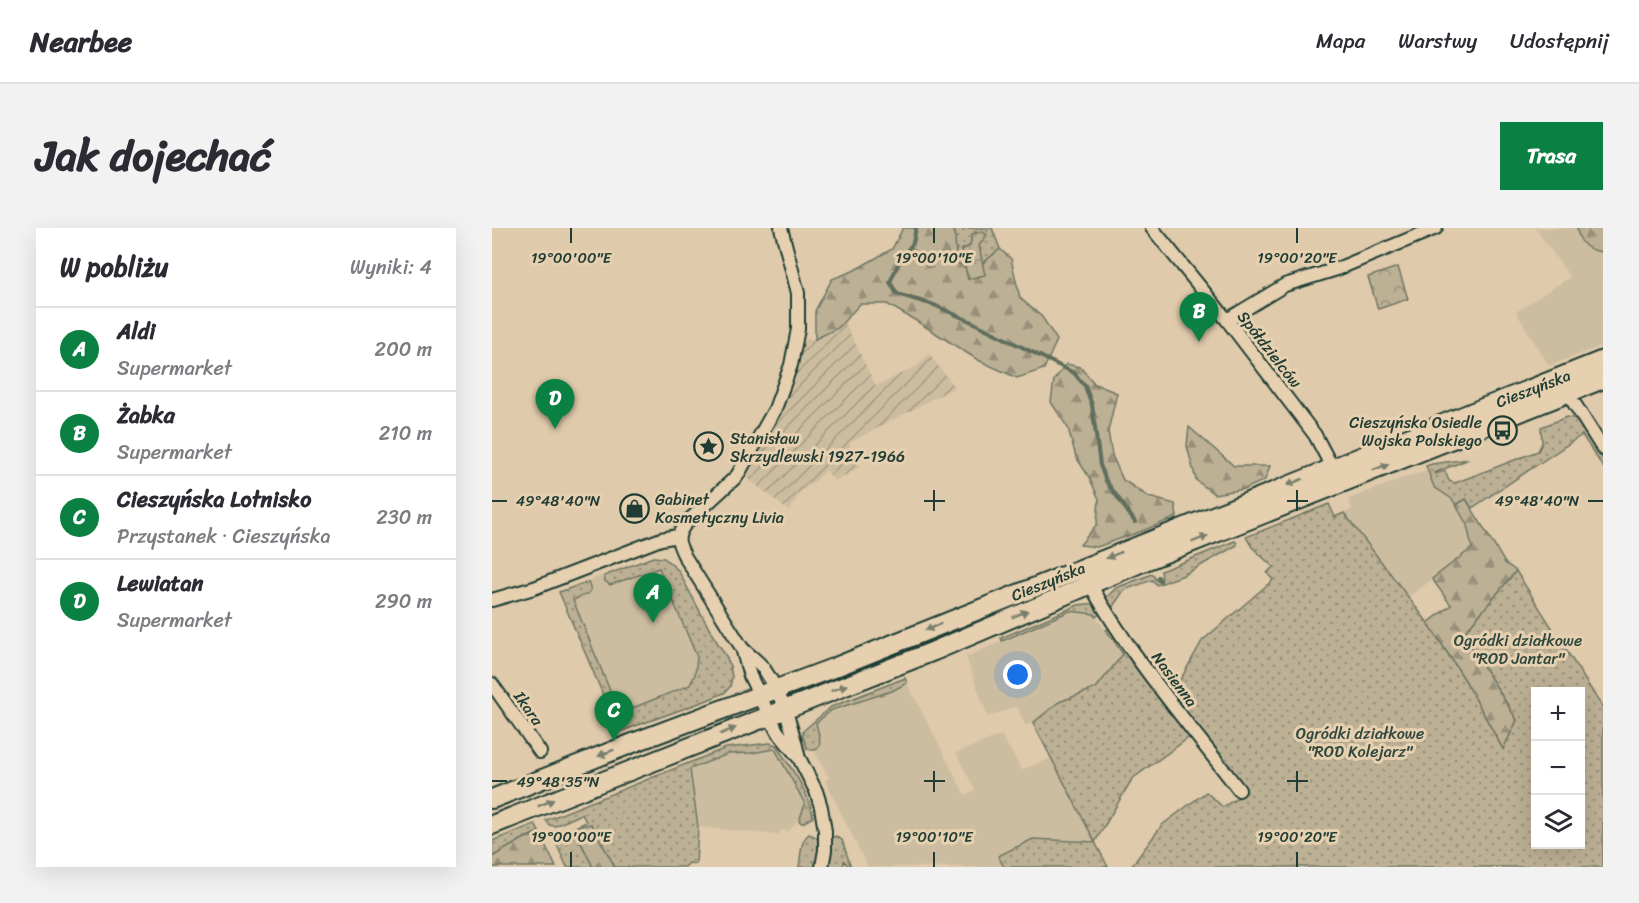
<!DOCTYPE html>
<html lang="pl">
<meta charset="utf-8">
<style>
body{margin:0;font-family:Sriracha,sans-serif;background:#f2f2f3;color:#2b2b33}
.controls{position:absolute;right:18px;bottom:18px;display:grid;overflow:hidden;border-radius:0px;box-shadow:0 6px 24px #0002}
.controls button{width:54px;height:54px;display:grid;place-items:center;padding:0;border:0;border-bottom:2px solid #e1e1e2;background:#fff;color:#2b2b33;font:30px sans-serif}
.you{position:absolute;left:526px;top:447px;width:21px;height:21px;margin:-15px;border:4px solid #fff;border-radius:50%;background:#1a73e8;box-shadow:0 0 0 9px #1a73e833}
.badge{display:grid;place-items:center;width:39px;height:39px;border-radius:50%;background:#0b8043;color:#fff;font-size:20px;font-weight:700}
.pin{position:absolute;translate:-50% -50px;filter:drop-shadow(0 2px 3px #0008)}
.pin::after{content:'';position:absolute;top:32px;width:21px;height:18px;background:inherit;clip-path:polygon(0 0,100% 0,50% 100%)}
.list{margin:0;padding:0;list-style:none}
h2{display:flex;justify-content:space-between;align-items:center;height:78px;margin:0;padding:0 24px;font-size:26px}
h2 small{font-size:20px;font-weight:400;color:#7c7c81}
.list li{display:grid;grid-template-columns:39px 1fr auto;gap:18px;align-items:center;box-sizing:border-box;height:84px;padding:0 24px;border-top:2px solid #e1e1e2}
.list b{display:block;font-size:22px;white-space:nowrap}
.list p{margin:0;font-size:20px;white-space:nowrap;color:#7c7c81}
.list em{font-size:20px;font-style:normal;color:#7c7c81}
.icon{flex:none;width:33px;height:33px;fill:none;stroke:currentColor;stroke-width:2;stroke-linecap:round;stroke-linejoin:round}
.map{position:relative;flex:none;width:1111px;height:639px;overflow:hidden;border-radius:0px}
header{display:flex;align-items:center;gap:36px;box-sizing:border-box;height:84px;padding:0 30px;background:#fff;border-bottom:2px solid #e1e1e2}
header strong{font-size:28px}
nav{display:flex;gap:33px;margin-inline-start:auto;font-size:21px}
.intro{display:flex;align-items:center;justify-content:space-between;box-sizing:border-box;height:144px;padding:0 36px}
h1{margin:0;font-size:42px}
.button{padding:15px 27px;border-radius:0px;background:#0b8043;color:#fff;font-size:21px;font-weight:700}
main{display:flex;gap:36px;padding:0 36px}
aside{flex:1;background:#fff;border-radius:0px;box-shadow:0 6px 24px #0002}
.map>svg:first-child{display:block}
</style>
<header>
<strong>Nearbee</strong>
<nav><a>Mapa</a><a>Warstwy</a><a>Udostępnij</a></nav>
</header>
<div class="intro"><h1>Jak dojechać</h1><a class="button">Trasa</a></div>
<main>
<aside>
<h2>W pobliżu<small>Wyniki: 4</small></h2>
<ul class="list">
<li><span class="badge">A</span><div><b>Aldi</b><p>Supermarket</p></div><em>200 m</em></li>
<li><span class="badge">B</span><div><b>Żabka</b><p>Supermarket</p></div><em>210 m</em></li>
<li><span class="badge">C</span><div><b>Cieszyńska Lotnisko</b><p>Przystanek · Cieszyńska</p></div><em>230 m</em></li>
<li><span class="badge">D</span><div><b>Lewiatan</b><p>Supermarket</p></div><em>290 m</em></li>
</ul>
</aside>
<div class="map">
<svg width="1111" height="639" viewBox="0 0 1111 639">
<defs>
<pattern id="industrial-furrows" width="10" height="10" patternUnits="userSpaceOnUse" patternTransform="scale(1.5)"><rect width="10" height="10" fill="#cdbda0"/><path d="M-1 1l2-2M0 10L10 0M9 11l2-2" fill="none" stroke="#a69b83"/></pattern>
<pattern id="grass-dots" width="8" height="8" patternUnits="userSpaceOnUse" patternTransform="scale(1.5)"><rect width="8" height="8" fill="#bcb095"/><path d="M2 2h.1M6 6h.1" fill="none" stroke="#98907a" stroke-width="1.8" stroke-linecap="round"/></pattern>
<pattern id="forest-firs" width="22" height="20" patternUnits="userSpaceOnUse" patternTransform="scale(1.5)"><rect width="22" height="20" fill="#bcb095"/><path d="M5 1l3.5 6h-7zM16 11l3.5 6h-7z" fill="#98907a"/></pattern>
<pattern id="park-crowns" width="20" height="18" patternUnits="userSpaceOnUse" patternTransform="scale(1.5)"><rect width="20" height="18" fill="#bcb095"/><path d="M2 6a3 3 0 1 1 6 0M12 15a3 3 0 1 1 6 0" fill="none" stroke="#98907a"/></pattern>
</defs>
<rect width="100%" height="100%" fill="#dfcaab"/>
<filter id="ink" filterUnits="userSpaceOnUse"><feTurbulence type="fractalNoise" baseFrequency=".0167" numOctaves="2"/><feDisplacementMap in="SourceGraphic" scale="12" xChannelSelector="R" yChannelSelector="G"/><feConvolveMatrix kernelMatrix="1 2 1 2 8 2 1 2 1" color-interpolation-filters="sRGB"/></filter>
<g filter="url(#ink)">
<path fill="#cdbda0" d="M1043,0H1101L1111,14V117L1057,138L1024,84L1078,49Z
M936,243L942,259L960,271L975,297L980,321L917,369L852,285L860,281L856,271L920,247Z
M161,329L172,330L186,342L220,406L234,428L238,438L240,449L238,459L232,465L213,473L127,504L67,364Z
M578,383L602,386L631,426L604,460L567,474L541,495L533,497L525,478L496,489L474,429Z
M415,455L473,567L483,562L464,525L509,507L530,542L559,530L603,614L541,611L506,628L512,639H376L333,553L337,550L322,522L325,521L328,509L323,495L340,483L400,463Z
M283,521L313,576L307,591L297,603L289,602L286,607L206,599L198,540L237,526L259,525Z"/>
<path fill="url(#industrial-furrows)" d="M352,93L384,158L425,138L437,126L463,159L357,215L368,239L343,253L334,242L322,254L309,263L297,283L254,249L283,181L304,112L323,111L346,100Z"/>
<path fill="url(#grass-dots)" stroke="#6e7664" stroke-width="1.5" fill-rule="evenodd" d="M460,0H500L508,21L490,36L487,18L490,3L480,6L478,18L469,22L473,38L464,36L463,5Z
M1075,189L1085,191L1088,195L1111,231V239L1090,207L980,280L974,271L964,277L960,271L942,259L934,238L940,236L977,231L942,245L943,246L953,243L957,253L963,255L1046,223L1050,215L1049,199Z
M837,276L843,289L852,285L936,395L973,452L1011,521L1025,492L971,406L1024,343L1111,480V639H639L670,597L714,564L731,579L755,564L629,401L631,398L681,465L710,413L781,352L775,345L781,339L760,319L754,309ZM1044,464H1088V616H1044Z
M743,313L745,315V317L692,347L665,357L660,352L632,362L620,380L627,390L624,392L613,371L624,360L660,346L665,353L670,351L669,343Z
M161,329L172,330L186,342L220,406L234,428L238,438L240,449L238,459L232,465L213,473L127,504L67,364L96,354L99,361L96,366L81,372L123,475L133,472L138,481L198,457L203,446L205,429L167,340L118,357L113,353L112,348Z
M604,375L610,384L604,389L602,386L578,383L510,413L509,410L586,377Z
M621,400L699,508L640,551L603,614L616,639H512L506,628L541,611L603,614L541,495L567,474L604,460L631,426L614,402Z
M413,450L415,455L400,463L340,482L324,495C326,505 335,527 315,521L311,509V503L339,479Z
M278,515L284,517L286,520C300,542 317,563 321,589L310,595L307,593L313,576L283,521L259,525L236,526L198,541L206,599L204,636L197,635L193,639H123L99,596L83,603L101,639H75L64,615V612L70,605L94,594L90,586L63,598L57,597L54,592L234,520Z
M43,596L47,604L31,611L0,629V613Z
M317,606L324,609L327,613L324,639H307C309,629 308,612 317,606Z
M344,608L350,612L359,639H357L352,633L351,639H336L339,611Z"/>
<path fill="url(#forest-firs)" stroke="#6e7664" stroke-width="1.5" d="M411,0H460L463,5L464,35L473,38L476,51L492,47L490,36L508,21L519,31L528,70L550,89L565,112L552,141L525,150L486,132L426,94L395,76H368L346,100L323,111V83L340,51L361,43L400,21Z
M1085,0H1111V24C1095,22 1087,16 1085,0Z
M574,136L588,139L603,156L625,165L616,203L620,227L631,252L657,269L683,276L685,289L650,303L605,319L588,317L605,296L607,271L597,249L584,229L576,200L559,174L562,152Z
M697,199L742,238H778L773,252L753,261L722,266L704,252L695,218Z
M974,271L1013,335L1024,343L971,406L1025,492L1011,521L973,452L936,395L959,377L940,351L980,320L975,297L964,277Z
M99,596L123,639H101L83,602L88,598Z
M47,604L64,639H0V629L31,611Z"/>
<path fill="url(#park-crowns)" stroke="#6e7664" stroke-width="1.5" d="M490,3L495,7L487,18L493,47L476,51L469,22L478,18L480,6Z
M906,39L916,71L886,81L876,49Z"/>
<g fill="none" stroke-linecap="round" stroke-linejoin="round">
<path stroke="#616e5d" stroke-width="4" d="M424,0L421,15L408,32L398,54L405,66L442,77L480,94L582,145L593,158L600,177L608,237L614,253L643,294
M666,349L668,353"/>
<defs>
<path id="street" d="M289,0L306,65V101L299,137L283,181L245,248L193,296C183,310 186,315 193,329L250,420L258,448L285,503L307,530L324,563L329,579L333,603V622L330,639
M660,0L735,92L823,207L840,239
M735,92L793,57L845,41L944,0
M1082,175L1111,221
M598,356C639,430 696,495 747,562
M0,372L42,360L169,311L186,308
M251,421C258,428 267,434 272,441C290,467 299,496 306,526
M0,456L48,524"/>
<path id="secondary" d="M0,571L146,513L341,440L1111,132
M0,597L442,423L653,333L1111,151"/>
</defs>
<use href="#street" stroke="#1f3d34" stroke-width="16"/>
<use href="#secondary" stroke="#1f3d34" stroke-width="22"/>
<use href="#street" stroke="#e7d0b0" stroke-width="12"/>
<use href="#secondary" stroke="#e7d0b0" stroke-width="18"/>
</g>
<defs><path id="oneway-solid" d="M-6-.8H1V-3.2L6.5 0L1 3.2V.8H-6Z" transform="scale(1.5)"/></defs>
<g fill="#797f6c">
<use href="#oneway-solid" transform="translate(889 239) rotate(-21)"/>
<use href="#oneway-solid" transform="translate(803 254) rotate(158)"/>
<use href="#oneway-solid" transform="translate(708 311) rotate(-22)"/>
<use href="#oneway-solid" transform="translate(622 327) rotate(158)"/>
<use href="#oneway-solid" transform="translate(528 386) rotate(-23)"/>
<use href="#oneway-solid" transform="translate(441 399) rotate(158)"/>
<use href="#oneway-solid" transform="translate(347 460) rotate(-21)"/>
<use href="#oneway-solid" transform="translate(236 503) rotate(-22)"/>
<use href="#oneway-solid" transform="translate(114 525) rotate(158)"/>
<use href="#oneway-solid" transform="translate(54 575) rotate(-22)"/>
</g>
</g>
<path fill="none" stroke="#1f3d34" stroke-width="2" d="M79,0V15M442,0V15M805,0V15M442,262V283M805,262V283M0,273H15M432,273H453M795,273H816M1096,273H1111M442,543V564M805,543V564M0,553H15M432,553H453M795,553H816M79,624V639M442,624V639M805,624V639"/>
<defs>
<symbol id="bus-ring" viewBox="-11 -11 22 22"><circle r="9.5" fill="#e7d0b0" stroke="#1f3d34" stroke-width="1.5"/><path d="M-5-6H5V4H4V6H2V4H-2V6H-4V4H-5ZM-3.5-4V0h7V-4ZM-3.5 1.2v1.5H-2V1.2ZM2 1.2v1.5H3.5V1.2Z" fill="#1f3d34"/></symbol>
<symbol id="sight-ring" viewBox="-11 -11 22 22"><circle r="9.5" fill="#e7d0b0" stroke="#1f3d34" stroke-width="1.5"/><path d="M0-6L1.8-2.2L6-1.7L2.9 1.2L3.7 5.4L0 3.3L-3.7 5.4L-2.9 1.2L-6-1.7L-1.8-2.2Z" fill="#1f3d34"/></symbol>
<symbol id="shop-ring" viewBox="-11 -11 22 22"><circle r="9.5" fill="#e7d0b0" stroke="#1f3d34" stroke-width="1.5"/><path d="M-5-2.5h2.3a2.7 3.5 0 0 1 5.4 0H5L5.5 6h-11ZM-1.5-2.5h3a1.5 2.3 0 0 0-3 0Z" fill="#1f3d34"/></symbol>
</defs>
<g fill-rule="evenodd">
<use href="#bus-ring" x="994" y="186" width="33" height="33"/>
<use href="#sight-ring" x="200" y="202" width="33" height="33"/>
<use href="#shop-ring" x="126" y="264" width="33" height="33"/>
</g>
<g text-anchor="middle" stroke-width="6" stroke-linejoin="round" paint-order="stroke">
<g font-size="16" fill="#1f3d34" stroke="#e7d0b0">
<text transform="translate(778 121) rotate(52)" y="6">Spółdzielców</text>
<text transform="translate(1041 160) rotate(-21)" y="6">Cieszyńska</text>
<text transform="translate(556 353) rotate(-22)" y="6">Cieszyńska</text>
<text transform="translate(683 451) rotate(53)" y="6">Nasienna</text>
<text transform="translate(37 480) rotate(55)" y="6">Ikara</text>
</g>
<g font-size="16" fill="#1f3d34" stroke="#e7d0b0" text-anchor="start">
<text x="990" y="200" text-anchor="end">Cieszyńska Osiedle<tspan x="990" dy="18">Wojska Polskiego</tspan></text>
<text x="238" y="216">Stanisław<tspan x="238" dy="18">Skrzydlewski 1927-1966</tspan></text>
<text x="163" y="277">Gabinet<tspan x="163" dy="18">Kosmetyczny Livia</tspan></text>
</g>
<g font-size="16" fill="#2f483e" stroke="#e7d0b0">
<text x="1026" y="418">Ogródki działkowe<tspan x="1026" dy="18">"ROD Jantar"</tspan></text>
<text x="868" y="511">Ogródki działkowe<tspan x="868" dy="18">"ROD Kolejarz"</tspan></text>
</g>
</g>
<g font-size="15" text-anchor="middle" fill="#1f3d34" stroke="#e7d0b0" stroke-width="6" stroke-linejoin="round" paint-order="stroke">
<text x="79" y="35">19°00'00"E</text>
<text x="442" y="35">19°00'10"E</text>
<text x="805" y="35">19°00'20"E</text>
<text x="66" y="278">49°48'40"N</text>
<text x="1045" y="278">49°48'40"N</text>
<text x="66" y="559">49°48'35"N</text>
<text x="79" y="614">19°00'00"E</text>
<text x="442" y="614">19°00'10"E</text>
<text x="805" y="614">19°00'20"E</text>
</g>
</svg>
<div class="controls">
<button>+</button>
<button>−</button>
<button><svg class="icon" aria-label="layers" viewBox="0 0 24 24"><path d="M12 4l9 5-9 5-9-5zM3 14l9 5 9-5"/></svg></button>
</div>
<div class="you"></div>
<div class="pin badge" style="left:161px;top:395px">A</div>
<div class="pin badge" style="left:707px;top:114px">B</div>
<div class="pin badge" style="left:122px;top:513px">C</div>
<div class="pin badge" style="left:63px;top:201px">D</div>
</div>
</main>
